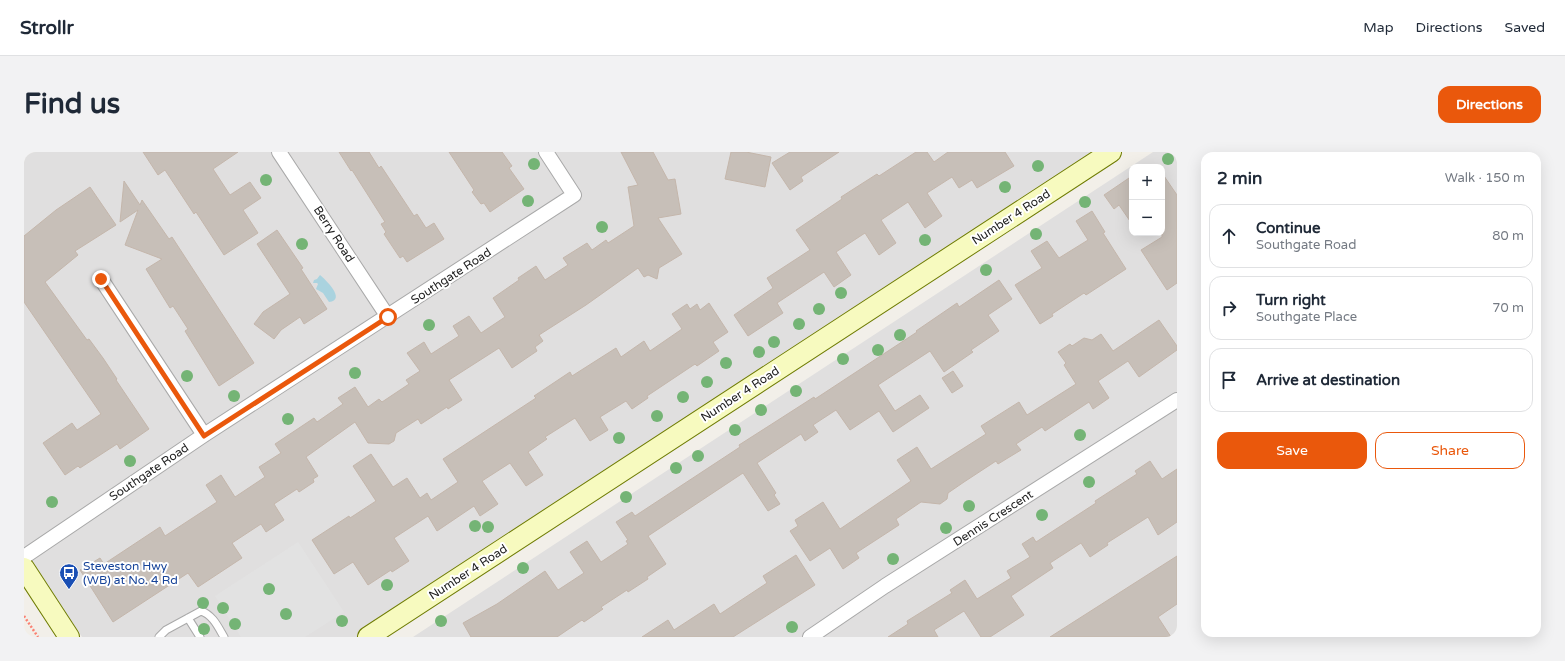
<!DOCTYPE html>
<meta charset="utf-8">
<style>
body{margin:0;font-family:"Varela Round",sans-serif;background:#f2f2f3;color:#1f2937}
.controls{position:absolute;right:12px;top:12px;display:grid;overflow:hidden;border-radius:8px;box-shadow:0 4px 16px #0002}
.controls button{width:36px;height:36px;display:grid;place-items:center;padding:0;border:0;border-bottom:1px solid #e0e1e3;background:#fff;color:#1f2937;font:20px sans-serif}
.stop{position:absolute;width:12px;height:12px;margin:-9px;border:3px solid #ea580c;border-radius:50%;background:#fff}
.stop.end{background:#ea580c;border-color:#fff;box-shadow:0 1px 4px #0008}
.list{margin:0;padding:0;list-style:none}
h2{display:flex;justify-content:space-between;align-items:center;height:52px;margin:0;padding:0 16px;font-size:17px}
h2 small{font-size:13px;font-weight:400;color:#747a83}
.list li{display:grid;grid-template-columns:26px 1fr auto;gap:12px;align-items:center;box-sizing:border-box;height:64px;margin:0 8px 8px;padding:0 8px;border:1px solid #e0e1e3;border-radius:12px}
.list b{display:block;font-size:15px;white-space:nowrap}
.list p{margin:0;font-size:13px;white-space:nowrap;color:#747a83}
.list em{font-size:13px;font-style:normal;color:#747a83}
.actions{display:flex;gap:8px;padding:12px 16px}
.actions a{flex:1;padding:9px 0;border:1px solid #ea580c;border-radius:12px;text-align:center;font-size:14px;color:#ea580c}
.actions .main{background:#ea580c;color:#fff}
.icon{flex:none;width:22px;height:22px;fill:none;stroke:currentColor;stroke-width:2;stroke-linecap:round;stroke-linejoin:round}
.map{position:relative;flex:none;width:1153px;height:485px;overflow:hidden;border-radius:12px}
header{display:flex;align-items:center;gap:24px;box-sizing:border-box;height:56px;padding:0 20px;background:#fff;border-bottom:1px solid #e0e1e3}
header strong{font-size:19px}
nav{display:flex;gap:22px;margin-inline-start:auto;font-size:14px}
.intro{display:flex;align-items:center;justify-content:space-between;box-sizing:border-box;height:96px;padding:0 24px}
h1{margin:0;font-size:28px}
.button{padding:10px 18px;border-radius:12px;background:#ea580c;color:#fff;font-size:14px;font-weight:700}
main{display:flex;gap:24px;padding:0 24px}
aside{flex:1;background:#fff;border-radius:12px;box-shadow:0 4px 16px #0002}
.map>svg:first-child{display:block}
</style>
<header>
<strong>Strollr</strong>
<nav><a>Map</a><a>Directions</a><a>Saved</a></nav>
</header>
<div class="intro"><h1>Find us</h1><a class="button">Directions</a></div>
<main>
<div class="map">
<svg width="1153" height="485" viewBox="0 0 1153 485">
<rect width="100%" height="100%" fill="#f2efe9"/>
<path fill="#e0dfdf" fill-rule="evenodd" d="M0,0H1068L339,485H58L0,397Z
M1129,0H1153V485H389ZM1108,15H1138V81H1108Z"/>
<path fill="#e2e2e2" d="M274,390L320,460L281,485H217L191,444Z"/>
<path fill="#aad3df" d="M296,123C301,127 323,148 305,150L299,141L292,137L294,132L293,131H289L290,128L293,127Z"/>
<path fill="#c7bfb8" stroke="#c4b6ab" d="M119,0H214L189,17L206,43L226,30L237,46L219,58L234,81L200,103L172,60L170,62L141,18L134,23Z
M315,0H345L355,16L357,14L390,64L393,62L402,76L410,71L420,87L383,110L379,104L376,106L360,82L362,80L357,72L361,70L328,18L327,19Z
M425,0H478L488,14L485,16L500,37L466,60L460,51L457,52L448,40L450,38Z
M597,0H629L644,28L651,27L657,62L634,66L658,102L635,116L633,127L624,123L620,125L614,116L562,153L515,183L519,189L511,195L513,199L488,216L475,196L425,228L438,248L424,257L423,255L397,272L394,267L372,281L370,289L365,292L344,291L331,270L282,305L294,324L289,327L290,330L275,340L273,337L250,352L260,368L242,380L237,372L208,391L218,406L174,435L164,421L89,470L56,418L76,406L80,412L136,375L141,384L193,350L182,333L197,323L211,345L241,325L235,315L257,301L251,292L290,266L293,270L319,252L314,246L331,235L344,255L355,247L358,250L385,232L382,228L396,219L383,201L400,190L407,202L435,184L429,174L445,164L457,181L481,165L469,146L495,128L494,126L512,114L521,128L544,113L539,106L563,91L568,98L582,88L584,91L610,74L604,35L614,33Z
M707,0H722L747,5L741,35L701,27Z
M766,0H815L777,25L779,29L766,38L748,11Z
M892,0H903L910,10L924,0H981L990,14L953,36L948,28L935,36L928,25L903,41L918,64L901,76L884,50L857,68L872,91L855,103L841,81L812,100L827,123L810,135L800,120L753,151L759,161L724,184L710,163L749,136L743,126L786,98L772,78L818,47L817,45L853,22L855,24Z
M1138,21L1153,43V131L1143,138L1117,98L1138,85Z
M1108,24V72L1095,53L1090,57L1080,43Z
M100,29L116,53L118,48L145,87L148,85L230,211L195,234L161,179L164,177L149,154L146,156L122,117L138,107L101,93L114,58L96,70Z
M66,35L92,73L51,99L54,103L21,130L63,188L65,187L79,206L93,227L92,228L125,277L96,297L93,292L56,316L54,314L41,323L19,291L48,271L53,278L77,262L0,150V84L32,58Z
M1068,59L1081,80L1079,81L1102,117L1062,143L1060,141L1028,162L1029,164L1016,172L991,133L1018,116L1007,99L1023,89L1035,106L1064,88L1052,69Z
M253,78L279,116L277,117L303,157L280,172L276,165L257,178L250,187L230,172L239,160L266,142L233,92Z
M975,128L988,147L964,163L975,179L947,198L949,200L920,220L906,199L854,233L871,259L896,243L905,256L869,280L855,259L826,278L812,258L789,273L794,280L781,289L777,282L733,311L752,341L750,343L756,352L744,359L719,321L624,384L642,412L623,425L624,427L604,440L603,438L577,455L579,457L560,470L558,468L533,485H447L439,471L473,452L521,419L534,438L560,421L546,400L563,389L577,410L604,392L602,389L604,388L592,370L608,360L611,364L716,295L715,293L751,270L790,245L791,247L893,180L892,179L933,151L935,155Z
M685,151L704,180L689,190L695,199L673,214L671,212L623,244L624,246L608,257L602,249L576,265L584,278L566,289L551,266L521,285L523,287L504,300L519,323L502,334L486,311L458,329L474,352L456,364L450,354L413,379L404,364L370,386L385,409L368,420L367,418L344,433L329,410L310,422L288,388L325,364L326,366L352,349L329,314L347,302L369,335L383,326L396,346L403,341L407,348L434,330L419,307L512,246L510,244L546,220L548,224L592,196L597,205L620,189L626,199L658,177L648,162L663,152L666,157L673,152L676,158Z
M1135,168L1153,194V198L1115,225L1104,209L1074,229L1085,246L1069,257L1065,250L1021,279L1018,275L992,292L997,298L974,312L972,309L940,330L924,341L923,347L916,352L897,350L872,367L875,373L832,401L835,406L819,417L806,396L786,409L766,379L774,374L771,368L799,350L816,377L887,329L873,308L893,295L907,317L962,282L957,274L995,250L1003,263L1052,232L1040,213L1042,211L1034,200L1046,192L1048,194L1060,186L1068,188L1077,182L1089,199Z
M929,219L939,234L928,241L918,226Z
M1126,309L1138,327L1153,317V370L1134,383L1124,365L1083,391L1084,393L1066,405L1057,391L1026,411L1029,416L987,444L1000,463L966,485H957L940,459L910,478L914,485H864L884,472L883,469L928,441L926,438L941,428L953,447L987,426L983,419L1006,405L998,392L1009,385L1012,390L1072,351L1071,349L1113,322L1111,319Z
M772,403L791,433L709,485H618L644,468L650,478L690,452L696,462L743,431L739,424Z
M1153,404V452L1134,465L1147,485H1026Z"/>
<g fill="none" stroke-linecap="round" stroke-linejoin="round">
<defs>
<path id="lane" d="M164,466L176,485
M135,485L142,478L177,459C189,463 194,475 200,485"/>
<path id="street" d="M255,0L364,165
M77,127L180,283
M0,405L180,283L550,43L522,0
M786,485L861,434L1153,248"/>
<path id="secondary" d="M0,416L45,485
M344,485L1087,0"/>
</defs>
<use href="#lane" stroke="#a9a9a9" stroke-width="9"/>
<use href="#street" stroke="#a9a9a9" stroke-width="16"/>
<use href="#secondary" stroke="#707d05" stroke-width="22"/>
<path stroke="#fa8072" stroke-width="2.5" stroke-dasharray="2 2" stroke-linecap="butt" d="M0,464L14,485"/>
<use href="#lane" stroke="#fff" stroke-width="7"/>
<use href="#street" stroke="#fff" stroke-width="14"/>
<use href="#secondary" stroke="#f7fabf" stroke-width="20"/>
</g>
<g fill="#74b475">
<circle cx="1144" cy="7" r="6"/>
<circle cx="510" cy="12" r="6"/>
<circle cx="1014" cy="14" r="6"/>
<circle cx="242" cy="28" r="6"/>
<circle cx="981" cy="35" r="6"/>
<circle cx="504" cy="49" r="6"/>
<circle cx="1061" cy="50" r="6"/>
<circle cx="578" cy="75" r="6"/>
<circle cx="1012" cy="82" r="6"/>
<circle cx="901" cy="88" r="6"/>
<circle cx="278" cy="92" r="6"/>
<circle cx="962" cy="118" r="6"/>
<circle cx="817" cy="141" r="6"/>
<circle cx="795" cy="157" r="6"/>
<circle cx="775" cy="172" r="6"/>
<circle cx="405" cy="173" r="6"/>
<circle cx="876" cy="183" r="6"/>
<circle cx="750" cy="190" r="6"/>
<circle cx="854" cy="198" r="6"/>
<circle cx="735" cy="200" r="6"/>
<circle cx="819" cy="207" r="6"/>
<circle cx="702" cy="211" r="6"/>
<circle cx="331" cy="221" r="6"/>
<circle cx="163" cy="224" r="6"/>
<circle cx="683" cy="230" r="6"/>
<circle cx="772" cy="239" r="6"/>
<circle cx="210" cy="244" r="6"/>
<circle cx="659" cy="245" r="6"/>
<circle cx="737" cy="258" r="6"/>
<circle cx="633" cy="264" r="6"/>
<circle cx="264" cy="267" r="6"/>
<circle cx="711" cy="278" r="6"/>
<circle cx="1056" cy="283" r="6"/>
<circle cx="595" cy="286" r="6"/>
<circle cx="674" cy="304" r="6"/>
<circle cx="106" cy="309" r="6"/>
<circle cx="652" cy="316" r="6"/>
<circle cx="1065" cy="330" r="6"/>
<circle cx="602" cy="345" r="6"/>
<circle cx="28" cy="350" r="6"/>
<circle cx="945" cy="354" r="6"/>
<circle cx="1018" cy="363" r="6"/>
<circle cx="451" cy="374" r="6"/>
<circle cx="464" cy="375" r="6"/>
<circle cx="922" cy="376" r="6"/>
<circle cx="869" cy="407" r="6"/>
<circle cx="499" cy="416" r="6"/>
<circle cx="363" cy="433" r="6"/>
<circle cx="245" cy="437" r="6"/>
<circle cx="179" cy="451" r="6"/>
<circle cx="199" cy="456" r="6"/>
<circle cx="262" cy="462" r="6"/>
<circle cx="318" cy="469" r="6"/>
<circle cx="417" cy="469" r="6"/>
<circle cx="211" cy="472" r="6"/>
<circle cx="768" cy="475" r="6"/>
<circle cx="180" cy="477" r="6"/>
</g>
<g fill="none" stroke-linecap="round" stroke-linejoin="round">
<path stroke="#ea580c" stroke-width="5" d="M77,127L180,284L364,165"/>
</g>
<defs>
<symbol id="bus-pin" viewBox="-11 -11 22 30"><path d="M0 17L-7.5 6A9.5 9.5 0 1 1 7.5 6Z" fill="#1a4fb4" stroke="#fff"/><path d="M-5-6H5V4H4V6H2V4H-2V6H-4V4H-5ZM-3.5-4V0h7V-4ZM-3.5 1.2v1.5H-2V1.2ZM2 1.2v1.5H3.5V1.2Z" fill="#fff"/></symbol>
</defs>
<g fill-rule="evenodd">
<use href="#bus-pin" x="34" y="410" width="22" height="30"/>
</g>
<g text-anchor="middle" stroke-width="4" stroke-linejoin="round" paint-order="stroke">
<g font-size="12" fill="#222" stroke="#fff">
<text transform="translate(987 65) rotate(-33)" y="4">Number 4 Road</text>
<text transform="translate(310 82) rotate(57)" y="4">Berry Road</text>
<text transform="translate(427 124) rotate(-33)" y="4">Southgate Road</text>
<text transform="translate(716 242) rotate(-33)" y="4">Number 4 Road</text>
<text transform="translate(125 320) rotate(-34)" y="4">Southgate Road</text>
<text transform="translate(969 366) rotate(-33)" y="4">Dennis Crescent</text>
<text transform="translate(444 420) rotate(-33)" y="4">Number 4 Road</text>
</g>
<g font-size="12" fill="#164399" stroke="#fff" text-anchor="start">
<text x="59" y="418">Steveston Hwy<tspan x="59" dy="14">(WB) at No. 4 Rd</tspan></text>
</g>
</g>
</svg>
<div class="controls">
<button>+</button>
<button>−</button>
</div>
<div class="stop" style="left:364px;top:165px"></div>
<div class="stop end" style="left:77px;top:127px"></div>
</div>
<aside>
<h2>2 min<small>Walk · 150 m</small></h2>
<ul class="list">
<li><svg class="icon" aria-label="ahead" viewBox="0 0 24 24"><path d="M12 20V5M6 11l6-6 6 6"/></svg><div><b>Continue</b><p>Southgate Road</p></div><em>80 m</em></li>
<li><svg class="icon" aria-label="right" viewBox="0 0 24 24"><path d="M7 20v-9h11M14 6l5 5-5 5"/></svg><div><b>Turn right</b><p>Southgate Place</p></div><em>70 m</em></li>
<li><svg class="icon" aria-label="arrive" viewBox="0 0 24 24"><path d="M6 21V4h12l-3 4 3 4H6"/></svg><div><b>Arrive at destination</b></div></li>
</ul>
<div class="actions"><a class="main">Save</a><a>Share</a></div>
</aside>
</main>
